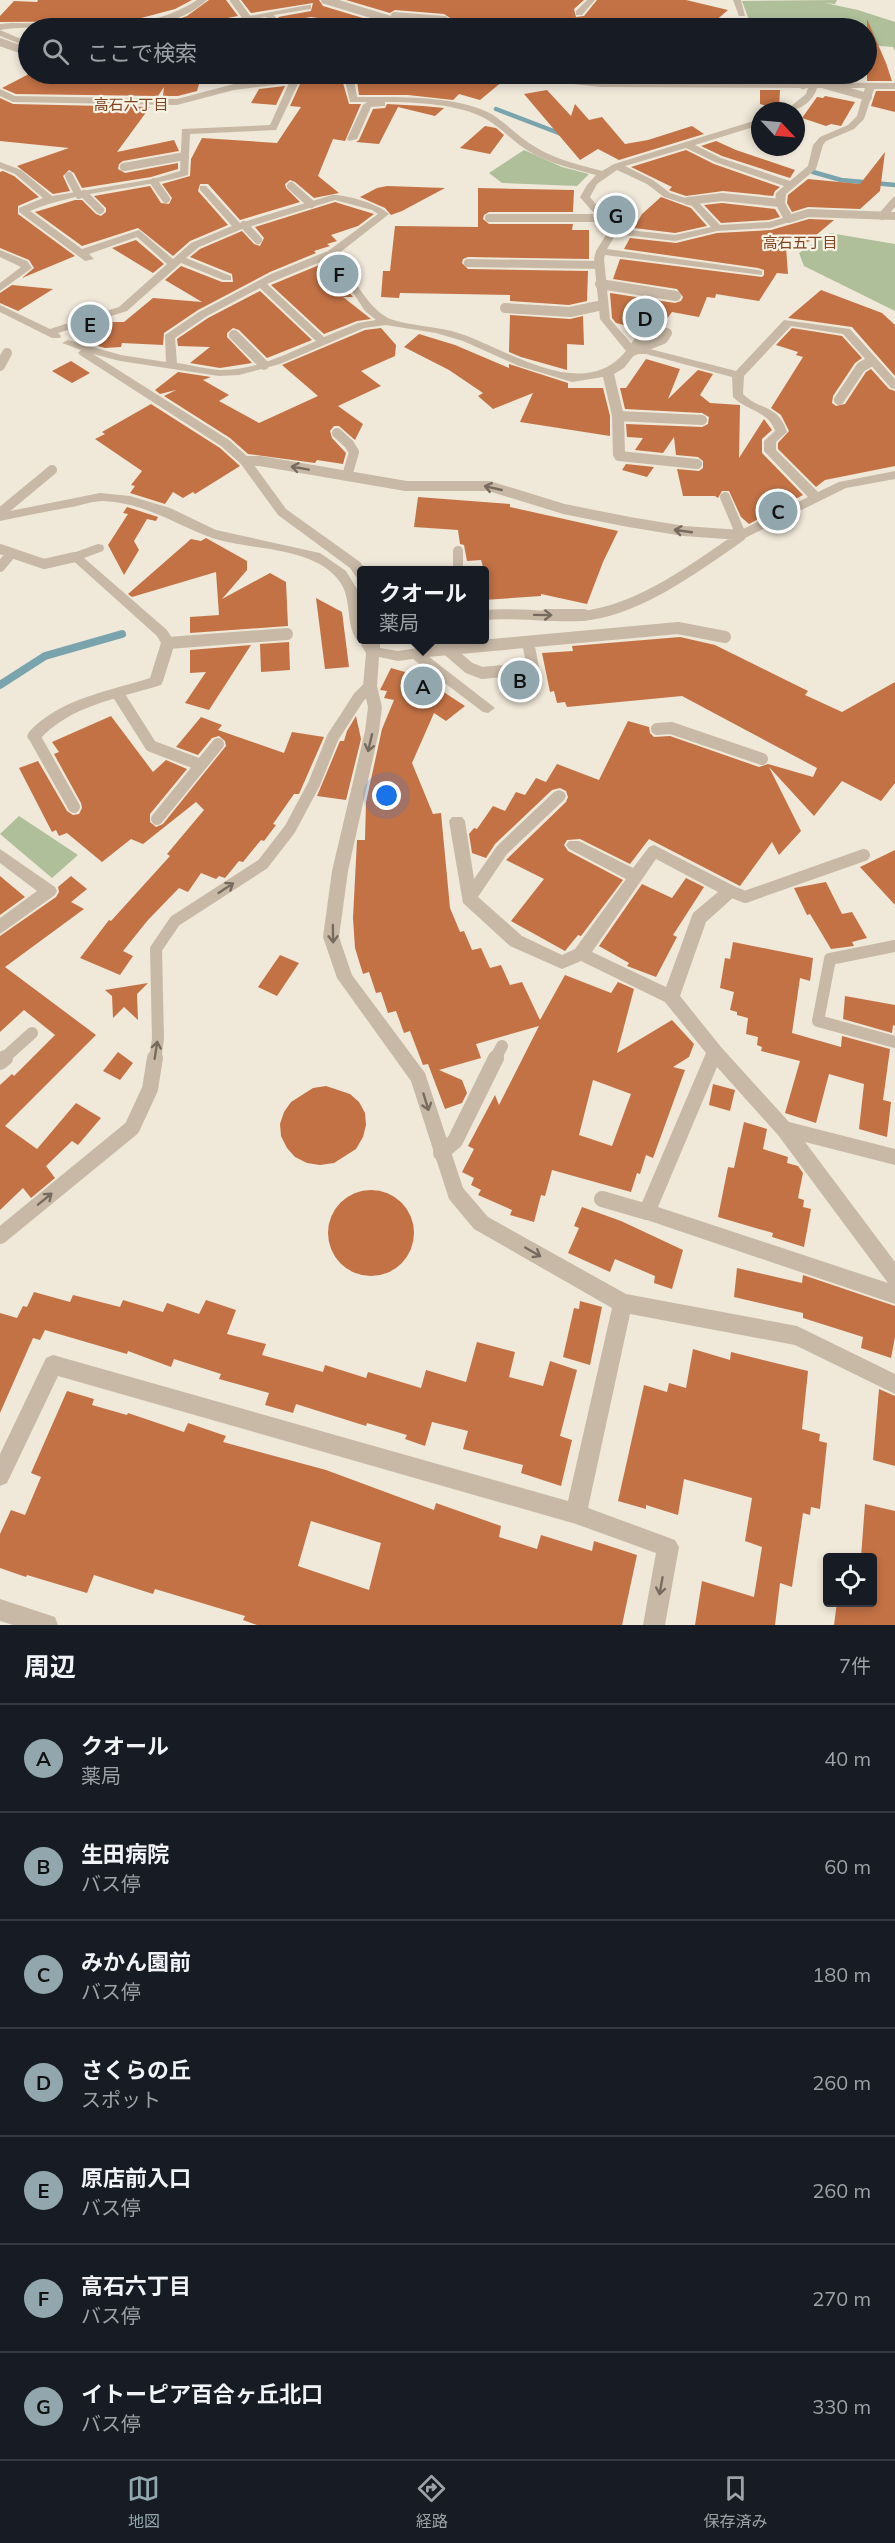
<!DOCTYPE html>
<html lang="ja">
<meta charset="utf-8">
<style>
body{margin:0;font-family:Mulish,"Noto Sans JP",sans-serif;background:#242831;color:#f1f3f6}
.controls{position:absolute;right:18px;bottom:18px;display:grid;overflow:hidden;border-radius:6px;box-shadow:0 3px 9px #0003}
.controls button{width:54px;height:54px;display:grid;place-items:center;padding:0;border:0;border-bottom:2px solid #363941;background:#171b24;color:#f1f3f6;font:30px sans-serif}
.compass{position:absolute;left:751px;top:102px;width:54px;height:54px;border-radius:50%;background:#171b24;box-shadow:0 3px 9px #0003;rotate:116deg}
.you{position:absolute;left:387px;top:796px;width:21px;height:21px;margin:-15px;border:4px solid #fff;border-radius:50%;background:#1a73e8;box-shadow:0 0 0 9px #1a73e833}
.badge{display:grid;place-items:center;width:39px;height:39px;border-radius:50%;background:#92a7ad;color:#111;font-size:20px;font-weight:700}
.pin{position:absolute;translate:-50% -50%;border:3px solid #fff;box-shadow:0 2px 6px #0006}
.popup{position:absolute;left:357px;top:566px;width:132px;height:78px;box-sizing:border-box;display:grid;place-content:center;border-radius:6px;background:#171b24;filter:drop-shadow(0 2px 4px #0005);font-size:20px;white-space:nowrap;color:#9ea1a6}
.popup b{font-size:22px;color:#f1f3f6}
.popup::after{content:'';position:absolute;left:50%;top:100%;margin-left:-12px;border:12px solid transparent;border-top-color:#171b24}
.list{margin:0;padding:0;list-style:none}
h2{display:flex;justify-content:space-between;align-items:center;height:78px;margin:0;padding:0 24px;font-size:26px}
h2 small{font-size:20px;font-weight:400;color:#9ea1a6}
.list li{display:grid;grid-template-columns:39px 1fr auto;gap:18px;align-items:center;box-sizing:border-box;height:108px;padding:0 24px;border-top:2px solid #363941}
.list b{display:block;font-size:22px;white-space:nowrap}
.list p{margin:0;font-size:20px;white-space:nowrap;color:#9ea1a6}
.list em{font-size:20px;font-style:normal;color:#9ea1a6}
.icon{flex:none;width:33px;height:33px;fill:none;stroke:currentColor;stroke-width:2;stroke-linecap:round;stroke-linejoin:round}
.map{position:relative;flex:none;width:895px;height:1625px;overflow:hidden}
.search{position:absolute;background:#171b24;box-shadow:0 3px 9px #0003;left:18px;right:18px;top:18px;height:66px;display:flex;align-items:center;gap:15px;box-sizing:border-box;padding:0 21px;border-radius:33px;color:#9ea1a6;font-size:22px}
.sheet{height:834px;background:#171b24}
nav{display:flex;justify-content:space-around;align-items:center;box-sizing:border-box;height:84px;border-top:2px solid #363941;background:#171b24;font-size:16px;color:#9ea1a6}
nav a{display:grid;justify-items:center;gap:3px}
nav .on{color:#92a7ad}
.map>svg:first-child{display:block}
</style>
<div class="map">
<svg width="895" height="1625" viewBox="0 0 895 1625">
<rect width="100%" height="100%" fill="#f0e8d9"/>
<path fill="#aebf9a" d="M837,0L835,4L825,3L858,10L895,22V51L893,47L867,45L866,28H752L742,1Z
M524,150L562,167L589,174L577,186L502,183L489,173Z
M830,233L895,244V311L804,266L799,253Z
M19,816L78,855L52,878L0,834Z"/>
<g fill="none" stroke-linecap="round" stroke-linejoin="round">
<path stroke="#79a4ad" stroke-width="4.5" d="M747,27L750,28
M785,74L796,85
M496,109L564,135
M813,172L841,180L895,185"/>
<path stroke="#79a4ad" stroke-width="8" d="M0,685L45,656L122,634"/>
</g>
<path fill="#c37245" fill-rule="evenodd" d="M38,0H192L175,9L130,21L0,22V16L14,1L37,2Z
M209,0H226L238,16L212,21L210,23L215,28L265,19L273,28H143L163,25L187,16Z
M241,0H319L323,6L396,28H370L371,26L311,17L282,22L278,17L311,11L313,3L251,13Z
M346,0H584L574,9L576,17L584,16L597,0H686L728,10L707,28H628L600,22L590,28H408L410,23L446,26L450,18L444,14L395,10L390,13Z
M867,19L886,63L892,81H867Z
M29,74H102L98,81L165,82L167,74H202L197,91L178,96H163L164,87L158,96L16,94L2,88Z
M371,74H474L503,81L480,100L459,94L453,100L408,95H359L357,81Z
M343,83L349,104H361L345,141L333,139L318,176L339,193L314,198L295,182L290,180L285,184L286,188L300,202L240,220L208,184H200L198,191L228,225L190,241L173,256L138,228L82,246L35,212L75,200H82L96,214L101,216L106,212V208L94,196L150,186L161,203L169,204L172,198L162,184L190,176L191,159L202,138L277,143L301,107L290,106L300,84Z
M285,86L276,105L251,103L259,89Z
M547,90L571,116L575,104L589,120L602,117L625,144L648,140L692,126L704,134L619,160L598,149L580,160L524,94Z
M760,90H780L779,110L760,104Z
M876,91H895V112L871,106Z
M825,96L855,102L841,126L831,124L826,126L802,118L817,97L823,98Z
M0,98L13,104L150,107L117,152L174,140L179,151L123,161L119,164L118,169L125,173L178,163V169L151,177L82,188L74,173L69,170L63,176L70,191L53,194L17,166L69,148L0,141Z
M387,104L423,106L444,108L435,116L398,107L379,144L356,142L359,140L373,109L385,108Z
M485,126L496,128L504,135L490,154L460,148Z
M716,141L736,150L795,170L790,178L722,156L701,146Z
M686,150L714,164L780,187L775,191L773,196L723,191L686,196L671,191L669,190L672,187L631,167Z
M885,152L880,191L860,209L808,207L792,212L787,203L788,195L808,179L860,184Z
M3,171L14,176L39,197L18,206V214L75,256L22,278L34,268L29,260L0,248V172Z
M387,186L445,188L402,211L391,215L385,208L360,197L377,188Z
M478,188L574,190L573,212H489L484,215L483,219L489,224H573L572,230H589V259L468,257L463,259L462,263L468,269L588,271L587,301L569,305L510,301V295L458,294L400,293L399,298L381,297L383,271H390L395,226L478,227Z
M661,197L691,208L707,226L675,233L634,228L642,214Z
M335,202L374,214L358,226L331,235L337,241L327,244L330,246L314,251L316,253L270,272L198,310L164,333L163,345L122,343L121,347L105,348L98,346L103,322H124L153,298L202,302L165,280L181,266L222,282H233L232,274L190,257L200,249L242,231L254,244L260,246L264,238L255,227Z
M722,203L775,209L780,217L769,220L721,223L704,205Z
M809,219L834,220L808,242L785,234L788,274L777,273L759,301L716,294L715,298L707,297L699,317L672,312L663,324L648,320L639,329L616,323L612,318L610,293L675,303L681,301L683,297L677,289L613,279L620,259L762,277L764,275V270L758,268L624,249L630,238L676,243L717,233L771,230Z
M136,240L164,264L153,273L112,248Z
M324,263L353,297H343L371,319L357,321L324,334L271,285Z
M12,285L53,289L18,311L0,303V293Z
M821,290L882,313L895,325V376L852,327L788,318Z
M260,291L312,340L267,358L239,330L233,328L227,333V337L252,363L220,368L190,363L210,347L178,346L177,339L208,318Z
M510,315L570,319L583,316L584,345L567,344V370L521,357L509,352Z
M381,328L396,345L395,356L361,371L381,386L338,406L363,424L355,440L339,426H334L330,431L332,438L346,453L343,464L317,460L315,463L248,454L230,438L164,396L176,390L160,394L155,390L178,372L211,377L203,380L229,395L219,401L259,423L318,396L282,365L365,330Z
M792,328L842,336L862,358L855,363L833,396L832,403L836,406L845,404L866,372L871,369L889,389L895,391V466L825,480L816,487L778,449V443L789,431L781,415L771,408L803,357L796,355L798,352L776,345Z
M419,334L455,345L509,368V364L568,383V388H603L610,416V436L520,422L533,393L493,409L478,396L483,393L449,370L404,347Z
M646,359L680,369L668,399L698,370L713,374L700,395L710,403L740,405L739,458L764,419L772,430L762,439V453L803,495L749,524L741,517L729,491H722L718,498L715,496H683L677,469L699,471L703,468V461L698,457L676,455L674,437L663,453L635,450L643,438L627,437L626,424L702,427L708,424L709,417L702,413L625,409L620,388H626Z
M71,361L90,373L72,383L52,371Z
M151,404L220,448L240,466L195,494L193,492L183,498L173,492L165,504L130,493L135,486L131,485L142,471L95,439L105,434L102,432Z
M626,464L654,467L647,477L622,470Z
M418,497L510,504V507L618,531L603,562L587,604L541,594V596L484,600V570L481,560L467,561L464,545L460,544L458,530L414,527Z
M127,507L158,517L156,521L147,519L134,541L139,550L124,575L108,545L128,514L123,513Z
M206,538L247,561V570L222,599L270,573L286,582L288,626L190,633V617L219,615L216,572L132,597L128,594L191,539L201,541Z
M316,598L342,612L349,667L325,669Z
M680,637L715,645L808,691L805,695L842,712L895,682V783L881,801L842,781L814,816L769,767L801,831L779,855L772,842L740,886L649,839L630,864L580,839L567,840L564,845L568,851L623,880L581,936L578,935L565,951L511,921L544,879L506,860L566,802L568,797L566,791L560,788L552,790L495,844L486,858L472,853L469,834L474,828L477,829L493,806L505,811L516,792L525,795L536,778L546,782L557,764L599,780L628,721L649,727L650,733L654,737L670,736L759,767L768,764L813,777L817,768L682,696L567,707L565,702L557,703L554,691L550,692L542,653L573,651L572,646Z
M289,642L290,670L261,672L260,644Z
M251,645L209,710L185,703L206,672L190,673V650Z
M391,668L419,676L465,706L446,721L434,713L412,763L433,814L441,813L450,908L460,932L464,931L472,950L481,948L490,968L501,965L510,985L522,982L540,1020L565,975L611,993L618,982L634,989L617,1053L672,1020L694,1044L689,1057L673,1067L685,1070L653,1158L646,1155L640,1174L637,1173L631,1192L552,1170L545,1196L541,1195L534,1222L510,1215L512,1210L478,1195L481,1190L471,1185L474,1178L462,1172L474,1149L468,1146L495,1095L499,1105L539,1026L476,1044L481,1058L439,1070L462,1080L467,1093L462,1103L445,1109L428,1064L423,1065L410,1031L404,1033L396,1011L388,1013L381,992L376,993L369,972L363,974L355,948L353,918L357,840H365L366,802L382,729L394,700L384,698L387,691L380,690ZM593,1080L631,1094L612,1146L579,1135Z
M111,716L153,772L166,760L187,769L150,814V822L156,827L163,824L226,746L225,741L219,736L212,738L198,755L176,747L201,717L222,725L218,730L284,753L292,732L324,737L299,794H294L273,824L276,825L264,841L261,840L243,862L239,861L225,878L219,876L216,879L201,873L188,892L179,888L148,920L123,951L133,956L120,975L80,958L109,920L111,921L170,856L167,854L204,810L196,802L143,844L131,839L102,862L67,833L59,836L56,830L52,832L19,768L38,761L67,811L73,815L79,814L82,808L81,803L54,754L59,752L52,742Z
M356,716L361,739L346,800L317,796L340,741H344L347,731Z
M895,850V905L860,867Z
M0,876L25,897L0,915Z
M71,876L87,889L71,902L84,909L5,967L96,1035L5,1126L37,1149L76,1103L101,1118L78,1145L72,1141L46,1166L55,1178L31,1198L23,1188L0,1210V1085L12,1074L14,1076L55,1035L24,1010L0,1032V936L56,897L59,892L58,887Z
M686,878L704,887L673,935L677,937L656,977L627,966L629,963L599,946L642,884L672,898Z
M826,882L842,914L852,912L867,938L852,942L854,946L831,949L810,914L807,915L794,888Z
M733,942L813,958L810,981L800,978L792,1033L841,1047L842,1036L890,1049L883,1100L891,1102L887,1137L859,1129L864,1084L829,1074L816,1123L785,1113L800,1061L761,1051L762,1047L757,1045L758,1037L746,1034L748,1018L737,1015V1012L730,1010L734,992L720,988L725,958L730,959Z
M280,955L299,963L277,996L258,987Z
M148,983L137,994L138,1020L124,1007L113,1018L112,996L105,990Z
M845,996L895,1005V1026L893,1025L892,1033L843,1019Z
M118,1052L133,1063L120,1080L103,1071Z
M713,1084L735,1090L730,1111L709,1105Z
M326,1086L350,1094L359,1102L365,1113L366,1125L363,1137L356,1149L334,1163L320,1165L307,1163L295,1157L287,1148L281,1136L280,1124L284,1112L291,1102L313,1088Z
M744,1122L767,1129L763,1149L788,1157L787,1163L798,1166L803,1173L798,1198L804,1200L803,1207L811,1209L804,1247L772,1237L773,1233L718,1217L728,1167L734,1168Z
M328 1233a43 43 0 1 1 86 0a43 43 0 1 1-86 0Z
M582,1207L621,1221L683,1250L672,1289L654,1283L655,1276L615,1259L610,1272L568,1253L579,1228L574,1226Z
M737,1268L802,1283L803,1275L895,1306V1337L891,1358L861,1348L863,1337L803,1318V1313L734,1297Z
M34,1292L70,1302L73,1295L120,1307L123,1300L163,1312L167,1303L199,1314L206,1300L236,1310L227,1334L266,1344L262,1355L323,1372L325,1365L366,1378L368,1372L421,1388L426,1370L466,1382L477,1342L515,1352L509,1377L543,1386L550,1361L577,1370L560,1436L572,1440L561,1486L521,1473L523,1465L463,1449L468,1431L432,1422L425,1446L405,1439L407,1435L367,1423L366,1426L296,1404L293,1413L265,1405L269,1393L219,1379L221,1374L174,1359L171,1367L128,1351L127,1354L45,1330L40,1340L33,1338L0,1413V1313L17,1318L23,1306L27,1307Z
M580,1301L602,1307L590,1365L563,1357L574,1308L579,1309Z
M693,1349L730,1360L731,1352L808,1371L802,1429L820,1434L819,1441L827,1443L820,1509L811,1507L810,1515L803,1513L792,1587L780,1583L775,1625H695L702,1581L754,1597L762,1547L745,1541L752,1498L684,1479L678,1515L646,1505V1509L618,1501L644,1385L667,1392L669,1383L686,1388Z
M879,1389L895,1396V1466L873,1460Z
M67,1391L94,1399L92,1405L127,1415L128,1413L184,1432L188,1423L226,1436L223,1442L326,1470L434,1510L436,1503L501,1526L499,1537L537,1549L541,1535L592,1551L594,1541L637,1555L622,1625H257L243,1620L245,1616L155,1589L153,1594L94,1575L87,1593L27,1575L26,1577L0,1568V1534L11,1510L25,1515L41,1477L31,1473ZM311,1521L381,1543L369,1590L298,1566Z
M865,1504L895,1511V1625H834L837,1602H873V1557H861Z"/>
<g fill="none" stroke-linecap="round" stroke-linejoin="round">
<path stroke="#c8b9a6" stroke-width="8" d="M234,0L247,18
M325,0L404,24
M395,16L444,20
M0,42L28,52
M803,85L810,74
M825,85L868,97
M124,167L185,156
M69,176L79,195
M154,182L166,199
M291,186L311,204
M84,194L100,210
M688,201L722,197L780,203
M882,216L895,201
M489,218H596L605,215
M789,219L808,213L895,216
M244,225L258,240
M468,263L600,265"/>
<path stroke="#c8b9a6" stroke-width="10" d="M600,284L676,296
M505,308L570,312L603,305
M648,328L667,333L663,339L632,351Z
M234,335L264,365
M0,366L7,353
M839,400L861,367L872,361
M618,416L702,420
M337,433L349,444L354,452L347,476
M619,456L697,464
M245,461H260L406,486H489L564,509L629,522L684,531L741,535
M725,497L741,535
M0,513L52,470
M0,549L44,564L75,557
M458,551V570
M0,567L11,554
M484,615C516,612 549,618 581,616C636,612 697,567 741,536"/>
<path stroke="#c8b9a6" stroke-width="12" d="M546,615H584
M168,643L287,634
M447,649L469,668L482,673L533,668L528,642
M427,651L678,628L725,637
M427,651L437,640
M118,694L151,746L201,765
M657,729L671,728L762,759
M34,736L74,807
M157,819L218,744
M730,891L745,897L864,855
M895,946L830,959L818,1021L895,1042
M3,1059L32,1033
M155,1059L158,1039L156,949L175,921L263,864L290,829L314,784L333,737L359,697L370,686
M495,1059L502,1046"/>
<path stroke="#c8b9a6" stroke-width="16" d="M0,1062L5,1058
M441,1153L455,1141L496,1058
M602,1199L647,1212
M0,1236L132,1128L150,1089L155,1058"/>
<path fill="#c8b9a6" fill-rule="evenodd" d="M197,0H207C157,47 61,20 0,30V24L11,23C73,23 143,36 197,0Z
M587,0H595L582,15H576V11Z
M733,0H741L745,16H739Z
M308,5H311V9L274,15L284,28H276L266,17L216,26L212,23Z
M404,21L408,24L406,28H398Z
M0,30L28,42V47L0,36Z
M356,74H369L354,79L357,97C395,97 460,95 493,115C508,125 521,139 537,148C557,160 580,165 602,171L614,164L760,119V125L695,145L721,158L790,181L808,166L813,145L820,137L848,125L857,116L865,88H817C813,102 799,111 785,111L806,94L808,88L601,87L507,77L503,74H527L601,81L709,82L692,74H703L719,82L895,83V89H874L864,119L854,129L826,141L823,145L816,169L786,194L785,203L794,219L793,221L770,228L717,231L675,241L616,234L607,249L758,270L762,271V275L605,255L604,259L610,319L635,348H646L736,371L784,320L850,329L895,379V389L891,388L843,334L791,326L744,376L743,394C760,411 778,404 787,432L776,442V450L818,492L839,482L895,471V479L846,488L745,538H737L735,535L737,532L808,497L764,451V441L775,431C769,411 747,411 733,397L732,377L646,354H635L624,368L614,374L624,416L625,456L619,460L613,456L612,416L603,377L572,382L519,366L463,341L436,333L386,325L364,328L280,364L239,375L219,376L120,361L93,354L229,440L249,458L286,509L360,562L366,570H362V579L357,578L350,568L278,515L241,464L221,446L80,355L78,353L81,350L62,343L68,340L121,355L166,362L165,335L199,312L271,274L328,251L378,214L372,210L335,200L242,229L199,247L186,258L231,276V280H223L181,263L127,311L58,333L61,336L60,338H52L0,312V305L50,329L119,307L167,264L137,237L89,254L94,259L85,261L19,212V208L43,198L15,174L0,168V162L21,170L52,196L153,179L180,171L182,129L270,125L289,83L234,90L177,105L13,102L0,96V89L15,96L177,99L234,84L313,75ZM313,81H345L350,102H367L363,105L347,139L349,141L357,139L371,107L385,106V102C415,102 460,104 486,119C502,128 514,143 530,152C551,164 574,169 596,175L587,185L580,197L591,210L612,225L596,251L594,259L600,319L626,351C582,405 506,347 455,332C438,327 399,324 388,318C365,305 352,275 338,254L389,214C379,204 345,194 332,195L240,223L206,186H200V190L232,226L191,243L173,259L139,230L82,249L30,211C80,190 137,190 188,175L190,134L276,130L299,82ZM686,148L715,162L784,186L776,193L775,203L783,218L769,222L720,225L698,202L670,193L653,180L625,166ZM617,170L647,184L664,197L692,206L711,227L675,235L619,229L622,224L621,222L597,206L590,197L597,184ZM330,258L365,311L376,320L358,323L324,337L267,284ZM260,288L316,341C286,354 254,371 220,370C206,369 191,365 177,363L175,338L207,316Z
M0,250L27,261L32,268L0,291V283L21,267L0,257Z
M100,493L130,496L170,508L216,530L320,553L346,571L360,594L362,640H367H357C344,622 354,596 336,577C307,545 246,551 207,536C171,522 144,503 103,501C93,501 82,505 72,507C48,511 24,516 0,521V513Z
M98,544L103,545L104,548L103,551L84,558L167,630L175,643L163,681L161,685C119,698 69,706 39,740H29L27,736L29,732C59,699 109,691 150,678L161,643L157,636L69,557L70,554Z
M368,640H380V648L398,651L424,647L429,649L431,652L428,656L495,708L488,713L483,712L413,659L398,661L379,657L377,686L382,707L379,731L348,871L339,937L352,975L425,1073L463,1188L488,1217L626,1294L797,1326L895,1374V1394L795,1345L630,1314L588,1508L675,1540L679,1547L665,1625H643L656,1553L576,1524L58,1376L7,1483L0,1486V1454L46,1358L53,1355L568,1501L612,1308L474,1229L449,1199L411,1081L337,978L323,937L332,871L365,731L368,707L363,686L366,653L361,645Z
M559,790L564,792L566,796L564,800L507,854L478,897L522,936L562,955L575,949L626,879L569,849L566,845L569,841H579L633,868L649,847L654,845L736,887L738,891L736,895L706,922L680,996L721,1047L789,1122L895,1149V1165L805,1142L895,1262V1304L641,1218L638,1212L706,1053L665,1002L581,961L562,969L510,946L463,903L449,821L452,817H462L465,821L474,879L497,846L554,792ZM656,859L718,892L693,913L666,987L592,952ZM717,1067L778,1135L888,1283L658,1207Z
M0,849L55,887L57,891L55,895L0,934V918L37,891L0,863Z
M0,1599L55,1617L58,1625H13L0,1621Z"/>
</g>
<defs><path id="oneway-shaft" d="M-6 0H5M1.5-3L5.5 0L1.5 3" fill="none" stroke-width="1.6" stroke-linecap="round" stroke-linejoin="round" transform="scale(1.5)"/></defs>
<g stroke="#776b60">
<use href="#oneway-shaft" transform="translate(300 468) rotate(-170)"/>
<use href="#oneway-shaft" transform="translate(493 488) rotate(-167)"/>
<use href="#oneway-shaft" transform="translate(683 531) rotate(-172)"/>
<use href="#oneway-shaft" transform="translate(543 615) rotate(1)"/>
<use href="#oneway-shaft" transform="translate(370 743) rotate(103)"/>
<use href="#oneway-shaft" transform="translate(226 888) rotate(-33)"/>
<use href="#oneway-shaft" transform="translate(333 934) rotate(89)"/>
<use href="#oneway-shaft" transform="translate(156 1050) rotate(-81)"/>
<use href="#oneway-shaft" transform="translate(426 1102) rotate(73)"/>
<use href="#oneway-shaft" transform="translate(45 1199) rotate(-39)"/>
<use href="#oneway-shaft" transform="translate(533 1252) rotate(30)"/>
<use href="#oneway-shaft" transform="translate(661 1586) rotate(100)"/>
</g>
<g text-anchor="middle" stroke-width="4.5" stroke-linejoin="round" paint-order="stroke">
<g font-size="15" fill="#814422" stroke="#f8f2e5">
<text x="131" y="110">高石六丁目</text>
<text x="800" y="248">高石五丁目</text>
</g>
</g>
</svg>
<div class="controls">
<button><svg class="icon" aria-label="locate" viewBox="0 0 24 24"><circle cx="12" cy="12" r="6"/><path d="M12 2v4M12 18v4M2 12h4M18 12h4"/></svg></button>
</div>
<svg class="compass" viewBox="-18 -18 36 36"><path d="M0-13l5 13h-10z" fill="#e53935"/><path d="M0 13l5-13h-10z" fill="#9ea1a6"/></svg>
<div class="you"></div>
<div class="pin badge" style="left:423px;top:686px">A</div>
<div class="popup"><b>クオール</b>薬局</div>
<div class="pin badge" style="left:520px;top:680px">B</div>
<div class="pin badge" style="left:778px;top:511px">C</div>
<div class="pin badge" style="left:645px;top:318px">D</div>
<div class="pin badge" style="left:90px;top:324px">E</div>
<div class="pin badge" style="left:339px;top:274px">F</div>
<div class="pin badge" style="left:616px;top:215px">G</div>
<div class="search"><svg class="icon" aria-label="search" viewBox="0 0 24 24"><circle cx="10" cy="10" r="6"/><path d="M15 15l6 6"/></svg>ここで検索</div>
</div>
<section class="sheet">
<h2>周辺<small>7件</small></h2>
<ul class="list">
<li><span class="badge">A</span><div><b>クオール</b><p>薬局</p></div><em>40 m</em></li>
<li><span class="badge">B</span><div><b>生田病院</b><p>バス停</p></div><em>60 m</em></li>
<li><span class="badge">C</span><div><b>みかん園前</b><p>バス停</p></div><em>180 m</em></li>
<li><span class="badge">D</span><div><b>さくらの丘</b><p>スポット</p></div><em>260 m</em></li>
<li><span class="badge">E</span><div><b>原店前入口</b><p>バス停</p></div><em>260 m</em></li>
<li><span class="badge">F</span><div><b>高石六丁目</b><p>バス停</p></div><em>270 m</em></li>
<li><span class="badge">G</span><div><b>イトーピア百合ヶ丘北口</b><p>バス停</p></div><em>330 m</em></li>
</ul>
</section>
<nav>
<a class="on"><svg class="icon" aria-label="map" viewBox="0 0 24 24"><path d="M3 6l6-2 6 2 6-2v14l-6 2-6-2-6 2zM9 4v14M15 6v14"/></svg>地図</a>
<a><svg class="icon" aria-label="directions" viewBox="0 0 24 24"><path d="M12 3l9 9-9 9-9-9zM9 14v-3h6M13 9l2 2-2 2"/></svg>経路</a>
<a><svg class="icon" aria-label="saved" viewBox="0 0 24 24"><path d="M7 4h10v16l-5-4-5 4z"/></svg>保存済み</a>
</nav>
